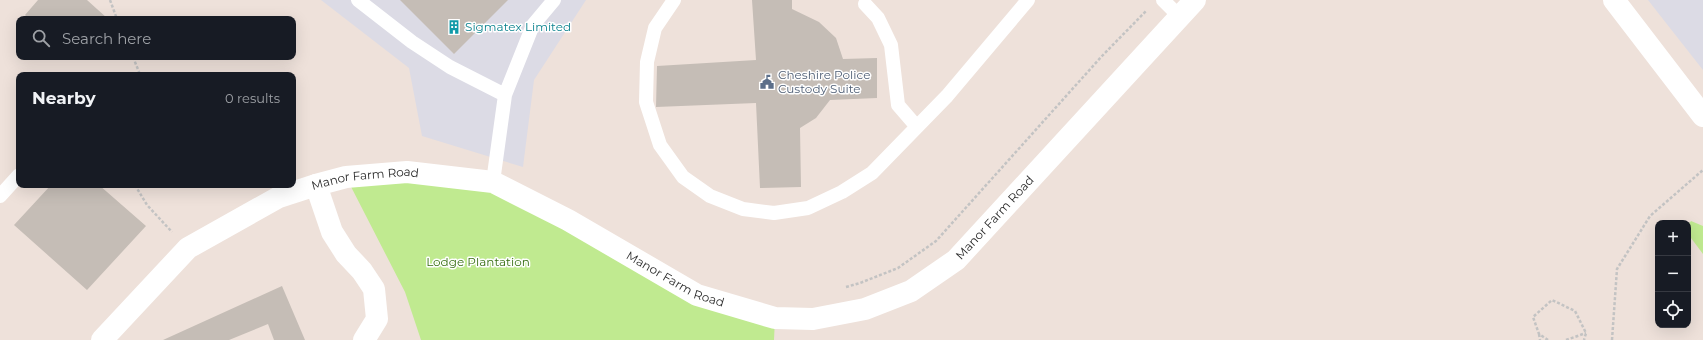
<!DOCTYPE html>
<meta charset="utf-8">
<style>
body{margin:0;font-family:Montserrat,sans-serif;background:#242831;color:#f1f3f6}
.controls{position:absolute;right:12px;bottom:12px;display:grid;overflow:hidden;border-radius:8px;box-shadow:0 4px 16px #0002}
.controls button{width:36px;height:36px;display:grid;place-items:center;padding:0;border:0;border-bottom:1px solid #363941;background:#171b24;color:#f1f3f6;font:20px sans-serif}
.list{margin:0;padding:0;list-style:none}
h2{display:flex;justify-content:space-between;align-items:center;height:52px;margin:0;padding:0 16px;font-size:17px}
h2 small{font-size:13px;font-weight:400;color:#9ea1a6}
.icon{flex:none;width:22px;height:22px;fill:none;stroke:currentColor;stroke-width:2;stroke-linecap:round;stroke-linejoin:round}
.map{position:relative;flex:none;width:1703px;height:340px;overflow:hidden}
.search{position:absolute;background:#171b24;box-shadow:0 4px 16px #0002;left:16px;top:16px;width:280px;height:44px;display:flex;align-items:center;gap:10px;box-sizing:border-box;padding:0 14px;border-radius:8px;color:#9ea1a6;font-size:15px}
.panel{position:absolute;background:#171b24;box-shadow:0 4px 16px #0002;left:16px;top:72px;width:280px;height:116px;border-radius:8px}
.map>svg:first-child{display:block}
</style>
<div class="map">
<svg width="1703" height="340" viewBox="0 0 1703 340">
<rect width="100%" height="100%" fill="#eee1da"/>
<path fill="#dcdbe5" d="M321,0H586L534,80L523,167L422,136L409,68Z
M1648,0H1703V70L1666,23Z"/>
<path fill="#c0ea90" d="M346,177L493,182L697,295L775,318L774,340H421L405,292Z
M1691,221L1703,226V254L1688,234V225Z"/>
<path fill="#c5bdb6" d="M38,0H87L107,18L29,19L25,15Z
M400,0H508L454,54Z
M752,0H792V9L819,22L836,38L843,59L877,58V98L830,100L816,118L800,128L801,187L760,188L756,103L656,107L657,66L756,60Z
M51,185H99L146,226L87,290L14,225Z
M282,286L305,340H274L268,324L229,340H163Z"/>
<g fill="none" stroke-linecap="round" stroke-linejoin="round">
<path stroke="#c3c3c3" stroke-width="2.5" stroke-dasharray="3 2" stroke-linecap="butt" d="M110,0L117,19
M133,57L139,72L138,75
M135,185L147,205L172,232
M846,287L860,283L898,268L936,241L1102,56L1147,10
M1539,334L1540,340
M1548,340L1539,334L1533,317L1552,300L1575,311L1586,333L1584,340
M1566,340L1586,333
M1612,340L1617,269L1650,216L1703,170"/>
<path stroke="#fff" stroke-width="14" d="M358,0L412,42L450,67L505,95
M674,0L655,28L647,62L646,102L660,145L683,177L710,196L743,209L774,213L808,208L842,192L872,173L947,96L1028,0
M1163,0L1180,17
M865,4L878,18L891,45L898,105L917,127
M493,182L505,95L533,25L554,0
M0,196L19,175"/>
<g stroke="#fff" stroke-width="22">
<path d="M316,185L332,232L346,254L362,271L374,289L377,319L364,340"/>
<path id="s1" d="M102,340L188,248L279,197L316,185L346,177L407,172L493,182L568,220L697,295L775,318L813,319L865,309L911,291L956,260L1195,0"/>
</g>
<path stroke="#fff" stroke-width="22" d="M1614,0L1703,116"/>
</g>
<defs>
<symbol id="building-bare" viewBox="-9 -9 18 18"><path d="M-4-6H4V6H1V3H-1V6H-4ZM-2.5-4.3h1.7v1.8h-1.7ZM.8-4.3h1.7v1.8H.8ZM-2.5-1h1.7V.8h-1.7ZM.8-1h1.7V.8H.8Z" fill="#0f9aa8" stroke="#fff" stroke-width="2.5" paint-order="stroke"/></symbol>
<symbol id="civic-bare" viewBox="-9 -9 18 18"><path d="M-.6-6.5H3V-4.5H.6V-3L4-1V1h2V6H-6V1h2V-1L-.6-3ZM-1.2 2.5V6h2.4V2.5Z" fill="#5c6f8a" stroke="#fff" stroke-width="2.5" paint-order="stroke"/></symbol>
</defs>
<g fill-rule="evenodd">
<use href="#building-bare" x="444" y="17" width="20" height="20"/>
<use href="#civic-bare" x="757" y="72" width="20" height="20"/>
</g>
<g text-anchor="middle" stroke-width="3" stroke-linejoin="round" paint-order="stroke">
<g font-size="12" fill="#0d838f" stroke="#fff" text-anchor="start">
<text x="465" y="31">Sigmatex Limited</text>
</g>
<g font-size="12" fill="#4e5e75" stroke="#fff" text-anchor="start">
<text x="778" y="79">Cheshire Police<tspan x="778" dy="14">Custody Suite</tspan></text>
</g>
<g font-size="12" fill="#2a2a2a" stroke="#fff">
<text dy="4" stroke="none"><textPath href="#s1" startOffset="319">Manor Farm Road</textPath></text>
<text dy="4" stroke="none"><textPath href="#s1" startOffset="1015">Manor Farm Road</textPath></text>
<text dy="4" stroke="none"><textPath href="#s1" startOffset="655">Manor Farm Road</textPath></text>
</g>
<g font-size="12" fill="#376e12" stroke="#fff">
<text x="478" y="266">Lodge Plantation</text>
</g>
</g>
</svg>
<div class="controls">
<button>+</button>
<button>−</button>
<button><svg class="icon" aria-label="locate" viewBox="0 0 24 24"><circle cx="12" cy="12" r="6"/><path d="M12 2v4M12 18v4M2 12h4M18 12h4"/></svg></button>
</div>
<div class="search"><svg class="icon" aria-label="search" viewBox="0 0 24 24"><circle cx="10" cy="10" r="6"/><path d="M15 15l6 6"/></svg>Search here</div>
<section class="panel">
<h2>Nearby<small>0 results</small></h2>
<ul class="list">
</ul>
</section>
</div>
